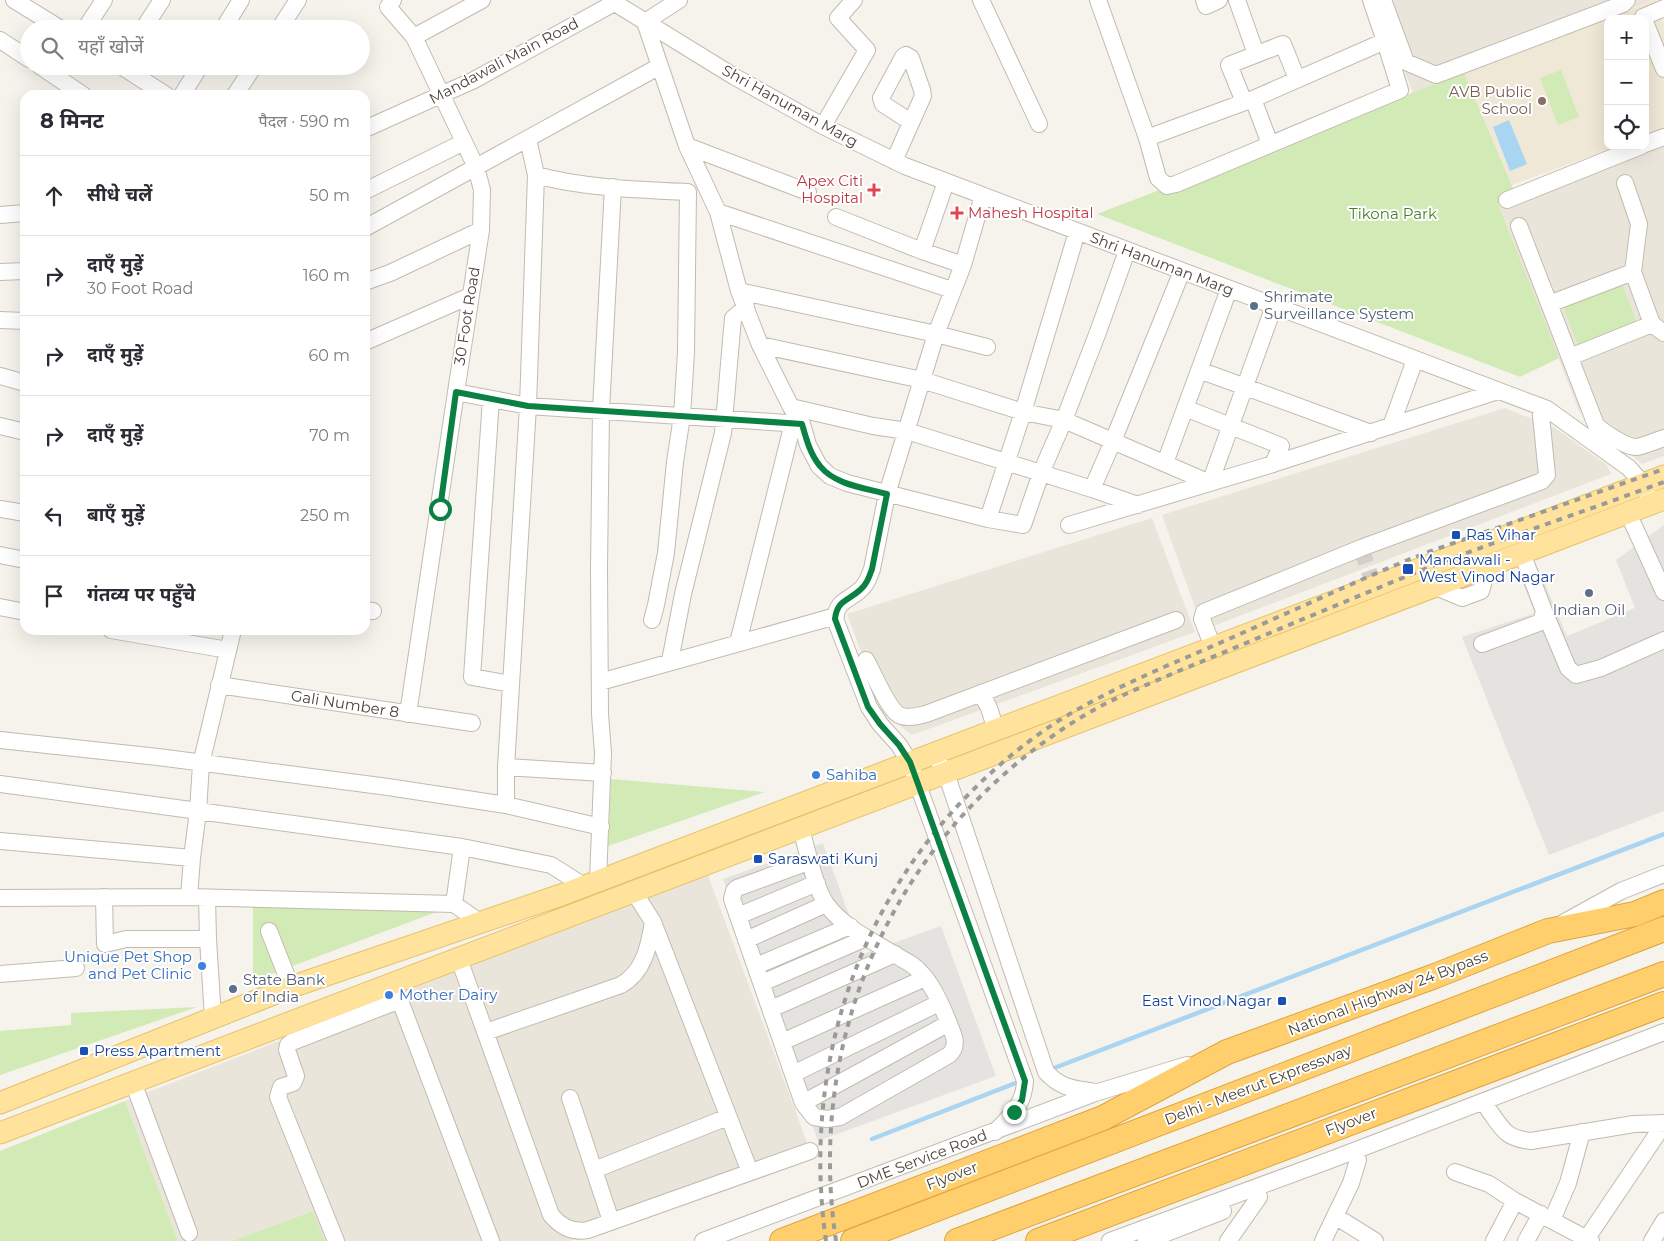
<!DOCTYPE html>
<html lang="hi">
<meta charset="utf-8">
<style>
body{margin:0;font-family:Montserrat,"Noto Sans Devanagari",sans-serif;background:#f2f2f3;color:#2b2b33}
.controls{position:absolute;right:15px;top:15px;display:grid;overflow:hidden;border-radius:10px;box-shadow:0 5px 20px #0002}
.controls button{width:45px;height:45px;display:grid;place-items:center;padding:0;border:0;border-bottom:1px solid #e1e1e2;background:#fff;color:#2b2b33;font:25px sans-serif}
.stop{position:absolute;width:15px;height:15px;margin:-11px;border:4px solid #0b8043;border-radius:50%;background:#fff}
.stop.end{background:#0b8043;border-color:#fff;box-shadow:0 1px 5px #0008}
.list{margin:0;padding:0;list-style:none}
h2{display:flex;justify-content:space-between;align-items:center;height:65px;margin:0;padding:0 20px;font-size:21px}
h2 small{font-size:16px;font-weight:400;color:#7c7c81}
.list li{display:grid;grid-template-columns:32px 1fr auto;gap:15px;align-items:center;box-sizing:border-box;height:80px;padding:0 20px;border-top:1px solid #e1e1e2}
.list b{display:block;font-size:19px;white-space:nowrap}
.list p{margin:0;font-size:16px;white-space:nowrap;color:#7c7c81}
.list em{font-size:16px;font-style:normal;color:#7c7c81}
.icon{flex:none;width:28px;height:28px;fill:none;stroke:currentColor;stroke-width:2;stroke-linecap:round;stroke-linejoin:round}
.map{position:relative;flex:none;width:1664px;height:1241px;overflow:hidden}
.search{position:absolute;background:#fff;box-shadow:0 5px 20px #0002;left:20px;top:20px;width:350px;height:55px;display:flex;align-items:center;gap:12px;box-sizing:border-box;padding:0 18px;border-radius:28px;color:#7c7c81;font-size:19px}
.panel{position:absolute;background:#fff;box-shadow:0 5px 20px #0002;left:20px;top:90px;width:350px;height:545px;border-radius:15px}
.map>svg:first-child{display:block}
</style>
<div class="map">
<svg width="1664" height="1241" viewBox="0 0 1664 1241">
<rect width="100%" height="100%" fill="#f6f3ec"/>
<path fill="#eae5da" d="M1377,0H1652L1413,93Z
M1664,141V456L1642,464L1579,411L1498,202Z
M1505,408L1555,428L1607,465L1611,474L1203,630L1162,515Z
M1152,518L1195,632L912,735L884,714L847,614Z
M706,870L808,1145L612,1220L570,1241H325L313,1211L232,1241H178L125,1101L397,995Z"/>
<path fill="#efe8d6" d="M1652,0H1656L1664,22V129L1645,136V19H1608V146H1618L1512,185L1464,73Z"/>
<path fill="#d2eab5" d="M1561,70L1579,117L1558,125L1540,78Z
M1464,73L1516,195L1498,203L1559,358L1520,377L1097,214Z
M1622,284L1637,324L1578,346L1563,306Z
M611,779L765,792L608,846Z
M253,902L447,908L253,981Z
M197,1007L0,1075V1031L71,1025V1013Z
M125,1101L178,1241H0V1151Z
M313,1211L325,1241H232Z"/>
<path fill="#e5e3e0" d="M1664,525V811L1549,855L1462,637L1535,613L1523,584L1542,577L1567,636L1635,608L1616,560Z
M823,843L863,954L941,926L996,1076L818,1141L723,879Z"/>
<path fill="#a9d4f2" d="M1509,120L1527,164L1510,171L1493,127Z"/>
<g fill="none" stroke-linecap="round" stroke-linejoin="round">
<path stroke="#a9d4f2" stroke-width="4.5" d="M1049,1070L1664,834
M872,1139L1021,1081"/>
<path stroke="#d4d0c8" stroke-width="16" stroke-dasharray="16 8" stroke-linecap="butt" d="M1361,548L1374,586"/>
<defs>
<path id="minor" d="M14,0L61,29
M393,0L388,7L414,37L476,167L482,190L481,230L456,392L528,406L802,424
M610,0L735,77L823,126L905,166L1547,409L1629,468L1643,484L1647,493
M679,0L645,22L687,146L718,212L739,291L760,345L791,407L802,424L808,445L819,466L830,476L847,483L988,519L1023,525L1041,473L1064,420L1098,332L1127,251
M981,0L1039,124
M1098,0L1147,138L1158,178L1167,186L1176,184L1400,90L1385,41L1371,0
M1204,0L1206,6L1219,0
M1237,0L1256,54
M1383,0L1406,62L1436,75L1623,4L1627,0
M1644,19L1643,17L1664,8
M1645,22L1664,69
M85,29L104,0
M143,29L162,0
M223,29L241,0
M279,29L298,0
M414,37L482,0
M0,40L29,59
M40,66L83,95
M121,66L166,95
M182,95L200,66
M235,95L254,66
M1253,99L1270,144
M1244,102L1229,65L1283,44L1297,79
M823,126L867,50L838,18L854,0
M365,129L474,80L614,3
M1147,138L1253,99L1385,41
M1645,144L1664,137
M687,146L808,192
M894,161L923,96L922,90L911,58L906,55L903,57L881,98L883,104L911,122
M536,175C583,188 640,190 688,192L686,352L682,416L675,462L666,553L656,605L652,620
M1625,183L1639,224L1633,272L1652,324L1664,333
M365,191L464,142
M983,196L963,265L936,334L887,494L872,569C869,577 867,584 860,590C848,601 837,600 835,619L869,707L880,724L899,745L910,763L1025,1081C1024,1105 1011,1115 995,1132
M1507,200L1641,146
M718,212L952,290
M0,215L25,213
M836,217L922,251L963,265
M1519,226L1596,425C1603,432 1627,448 1637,447C1646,445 1655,441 1664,438
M365,228L660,66
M922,251L946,182
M0,272L25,271
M365,282L390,273L481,230
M739,291L936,334L987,347
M1549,304L1633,272
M0,320L25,321
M365,342L470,296
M760,345L922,380L1023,412L1064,420L1210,483L1274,306
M1570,357L1652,324
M1199,370L1371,433
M0,376L25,383
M491,399L472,677L511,684
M791,407L873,426L907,431L1092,489L1138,505
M1185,408L1281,446L1273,464
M0,426L25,432
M1391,426L1415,360
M1165,463L1229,289
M1092,489L1113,441L1182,271
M0,509L25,513
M1628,513L1664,592
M988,519L1023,412L1077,232
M1069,525L1273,464L1498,391
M0,555L25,560
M1436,587L1462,598L1481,591L1488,567
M0,607L25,612
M365,610L373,611
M1544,611L1568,668L1576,675L1601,668L1664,640
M111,630L228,650
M738,643L793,423
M1482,644L1541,622L1544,611L1522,553
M1213,647L1202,619L1204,612L1361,548L1542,481L1547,475L1540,406
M866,660C873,672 888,709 899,715C907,719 917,716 926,714L1176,620
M670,661L683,594L723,433L733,318L746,307
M600,682L836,616
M219,685L472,723
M981,693L989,708L996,730
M408,714L456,392
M0,740L158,757L388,787L506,805L601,827
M940,764L946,773L1046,1072C1062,1089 1072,1088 1095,1092
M506,767L603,773
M0,784L462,847L551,865L584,886
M506,805V767L528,406L536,175L528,139
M801,829C807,849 815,889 827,905C844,928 873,941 897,956C906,961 916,966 922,974C934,987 943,1008 949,1024C954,1035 959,1046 949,1055L840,1117L827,1119L814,1117L803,1103L732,899L734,891L737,888L811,861
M0,841L192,858
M462,847L454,904L481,923
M598,881L603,753L600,714L599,569L601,410L613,187
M634,892L653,922L750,1172
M104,897L105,944L126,939H208
M189,897L192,858L198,811L201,764L233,630
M0,898L189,897L454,904
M207,898L208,939L213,1018
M738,916L817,883
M1563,923L1621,891L1664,874
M269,931L291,987
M746,940L826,904
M459,959L551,1215C561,1227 573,1233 588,1230L810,1151
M756,966L850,926
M0,974L76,968
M762,983L866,938
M396,990L491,1241
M771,1009L895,954
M486,1032L621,985C644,972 649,946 653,922
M782,1042L925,978
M793,1074L939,1003
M133,1082L189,1233
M570,1098L594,1170
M803,1103L949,1023
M1488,1109C1503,1129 1504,1138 1531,1141L1634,1124L1664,1123
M1455,1172L1489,1184L1515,1201L1591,1241
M1335,1216L1375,1241
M1552,1220L1568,1183L1582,1132
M611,1221L594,1170L728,1117
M336,1241L278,1097L281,1087L293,1083L296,1076L287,1050L288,1045L292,1042L400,1000
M703,1241L1095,1093L1187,1065
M1110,1241L1333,1159L1664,1032
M1146,1241L1223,1211
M1228,1241L1259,1197
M1323,1241L1351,1183L1358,1160
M1494,1241L1515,1201
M1526,1241L1541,1214
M1585,1241L1664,1124
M1652,1241L1664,1221"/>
<path id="major" d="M0,1103L291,987L564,894L1664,476
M0,1133L1664,499"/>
<path id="highway" d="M782,1241L1103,1118L1227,1052L1435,976L1548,931L1635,914L1664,902
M853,1241L1664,929
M957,1241L1664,974
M1038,1241L1664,1004"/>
</defs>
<use href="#minor" stroke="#c2bbae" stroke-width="18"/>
<use href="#major" stroke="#e6c16a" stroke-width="23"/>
<use href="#highway" stroke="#e0a43c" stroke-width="26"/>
<use href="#minor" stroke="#fff" stroke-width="16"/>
<use href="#major" stroke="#ffe39c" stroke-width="21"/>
<use href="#highway" stroke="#ffcf6e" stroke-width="24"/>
<path stroke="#9a9a9a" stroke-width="4" stroke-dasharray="6 6" stroke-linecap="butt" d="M826,1241C797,1037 880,841 1052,725C1087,702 1126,684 1164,667C1199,652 1234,637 1269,621C1315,601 1361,579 1408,560C1435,549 1463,540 1491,530C1549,510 1606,489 1664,469
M836,1241C804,1029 901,825 1085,715C1115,697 1149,684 1181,670C1220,654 1258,638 1296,622C1335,606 1373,590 1412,574C1495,541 1580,513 1664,482"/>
</g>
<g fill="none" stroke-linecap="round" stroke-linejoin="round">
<path stroke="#0b8043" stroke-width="6" d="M440,509L456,392L528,406L802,424C806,438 810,454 820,466C835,485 865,488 887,494L872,569C869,577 867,584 860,590C848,601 837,600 835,619L868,707L880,724L899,745L910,762L918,784L1025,1081L1022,1100L1014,1112"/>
</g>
<circle fill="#8d6e63" stroke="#fff" stroke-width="2" cx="1542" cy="101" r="5"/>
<g fill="#e0444e" stroke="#fff" stroke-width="2">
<path d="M871.5 182.5h5v5h5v5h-5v5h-5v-5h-5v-5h5z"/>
<path d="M954.5 205.5h5v5h5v5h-5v5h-5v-5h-5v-5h5z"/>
</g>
<g fill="#5c6f8a" stroke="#fff" stroke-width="2">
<circle cx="1254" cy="306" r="5"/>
<circle cx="1589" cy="593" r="5"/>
<circle cx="233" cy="989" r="5"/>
</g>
<g fill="#1a4fb4" stroke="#fff" stroke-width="2">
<rect x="1451" y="530" width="10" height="10" rx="2.5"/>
<rect x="1402" y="563" width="12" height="12" rx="2.5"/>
<rect x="753" y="854" width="10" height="10" rx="2.5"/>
<rect x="1277" y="996" width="10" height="10" rx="2.5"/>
<rect x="79" y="1046" width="10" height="10" rx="2.5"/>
</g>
<g fill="#3f7fe0" stroke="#fff" stroke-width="2">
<circle cx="816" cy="775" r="5"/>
<circle cx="202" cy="966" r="5"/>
<circle cx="389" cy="995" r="5"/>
</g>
<g text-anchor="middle" stroke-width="4" stroke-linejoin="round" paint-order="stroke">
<g font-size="15" fill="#4b4439" stroke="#fff">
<text transform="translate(504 61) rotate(-28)" y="5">Mandawali Main Road</text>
<text transform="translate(790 106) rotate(29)" y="5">Shri Hanuman Marg</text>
<text transform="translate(1162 264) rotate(21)" y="5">Shri Hanuman Marg</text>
<text transform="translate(467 316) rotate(-81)" y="5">30 Foot Road</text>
<text transform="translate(345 704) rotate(9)" y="5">Gali Number 8</text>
<text transform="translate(1388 993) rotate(-21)" y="5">National Highway 24 Bypass</text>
<text transform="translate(1258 1085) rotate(-21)" y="5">Delhi - Meerut Expressway</text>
<text transform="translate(1351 1122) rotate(-21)" y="5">Flyover</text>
<text transform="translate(922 1159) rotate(-21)" y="5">DME Service Road</text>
<text transform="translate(952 1176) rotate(-21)" y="5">Flyover</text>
</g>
<g font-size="15" fill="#785e54" stroke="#fff" text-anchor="end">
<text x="1532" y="97">AVB Public<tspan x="1532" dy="17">School</tspan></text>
</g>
<g font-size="15" fill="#be3a42" stroke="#fff" text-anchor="end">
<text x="863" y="186">Apex Citi<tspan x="863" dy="17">Hospital</tspan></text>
<text x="968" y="218" text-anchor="start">Mahesh Hospital</text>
</g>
<g font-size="15" fill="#4a7f2a" stroke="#fff">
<text x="1393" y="219">Tikona Park</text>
</g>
<g font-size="15" fill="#4e5e75" stroke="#fff" text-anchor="start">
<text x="1264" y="302">Shrimate<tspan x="1264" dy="17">Surveillance System</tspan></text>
<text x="1589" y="615" text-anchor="middle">Indian Oil</text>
<text x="243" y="985">State Bank<tspan x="243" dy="17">of India</tspan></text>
</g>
<g font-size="15" fill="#164399" stroke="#fff" text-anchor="start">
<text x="1466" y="540">Ras Vihar</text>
<text x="1419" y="565">Mandawali -<tspan x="1419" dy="17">West Vinod Nagar</tspan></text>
<text x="768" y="864">Saraswati Kunj</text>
<text x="1272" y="1006" text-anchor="end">East Vinod Nagar</text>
<text x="94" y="1056">Press Apartment</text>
</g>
<g font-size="15" fill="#366cbe" stroke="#fff" text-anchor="start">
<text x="826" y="780">Sahiba</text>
<text x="192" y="962" text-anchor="end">Unique Pet Shop<tspan x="192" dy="17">and Pet Clinic</tspan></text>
<text x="399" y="1000">Mother Dairy</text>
</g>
</g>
</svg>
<div class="controls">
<button>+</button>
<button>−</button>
<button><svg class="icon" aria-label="locate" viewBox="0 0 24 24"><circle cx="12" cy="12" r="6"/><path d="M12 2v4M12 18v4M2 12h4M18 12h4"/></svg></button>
</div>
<div class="stop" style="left:440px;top:509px"></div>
<div class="stop end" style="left:1014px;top:1112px"></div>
<div class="search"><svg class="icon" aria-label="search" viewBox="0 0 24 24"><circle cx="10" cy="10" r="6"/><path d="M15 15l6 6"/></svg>यहाँ खोजें</div>
<section class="panel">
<h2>8 मिनट<small>पैदल · 590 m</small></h2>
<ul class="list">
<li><svg class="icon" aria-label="ahead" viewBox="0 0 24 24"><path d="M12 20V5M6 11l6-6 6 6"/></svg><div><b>सीधे चलें</b></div><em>50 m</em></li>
<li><svg class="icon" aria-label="right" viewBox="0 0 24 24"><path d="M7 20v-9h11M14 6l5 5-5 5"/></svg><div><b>दाएँ मुड़ें</b><p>30 Foot Road</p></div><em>160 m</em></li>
<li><svg class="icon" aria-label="right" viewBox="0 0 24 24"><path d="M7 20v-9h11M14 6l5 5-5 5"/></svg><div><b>दाएँ मुड़ें</b></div><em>60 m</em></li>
<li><svg class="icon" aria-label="right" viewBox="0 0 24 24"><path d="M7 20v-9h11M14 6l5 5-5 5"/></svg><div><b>दाएँ मुड़ें</b></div><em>70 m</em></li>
<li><svg class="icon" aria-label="left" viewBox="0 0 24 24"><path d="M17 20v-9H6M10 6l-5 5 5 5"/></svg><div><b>बाएँ मुड़ें</b></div><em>250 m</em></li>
<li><svg class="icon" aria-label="arrive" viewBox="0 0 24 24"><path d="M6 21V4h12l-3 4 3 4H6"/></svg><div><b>गंतव्य पर पहुँचे</b></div></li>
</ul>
</section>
</div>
